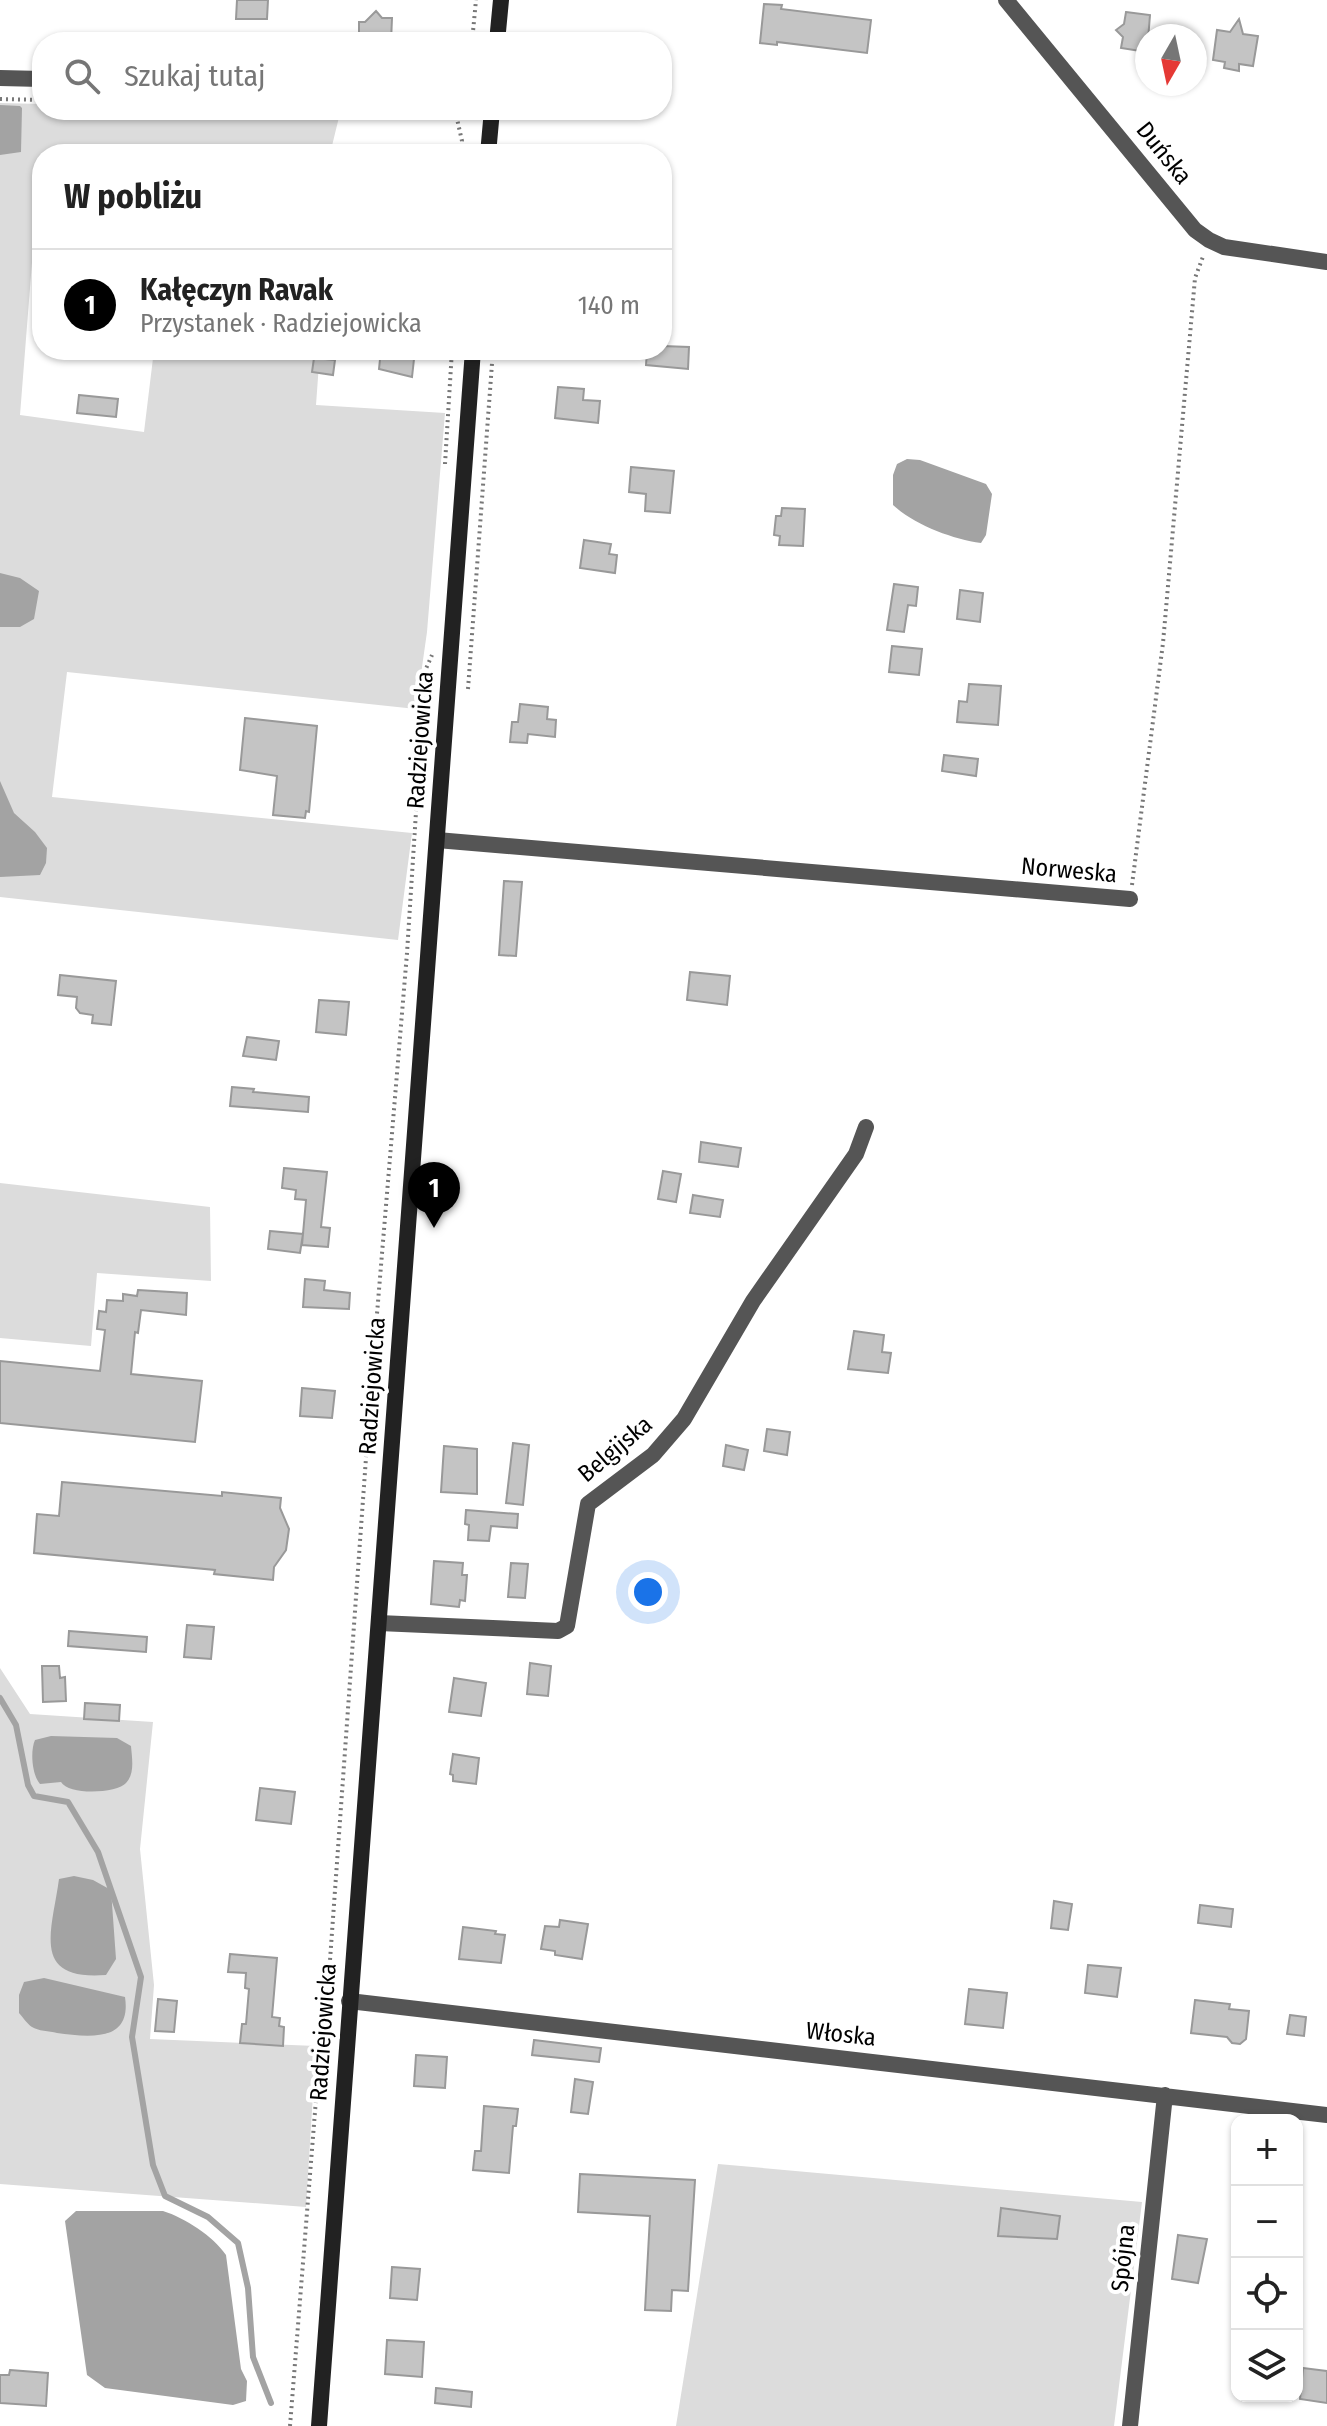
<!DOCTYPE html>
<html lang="pl">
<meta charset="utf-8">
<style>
body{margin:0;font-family:"Fira Sans Condensed",sans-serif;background:#f2f2f2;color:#222}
.controls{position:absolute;right:24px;bottom:24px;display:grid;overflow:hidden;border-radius:16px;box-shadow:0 2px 6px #0004}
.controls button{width:72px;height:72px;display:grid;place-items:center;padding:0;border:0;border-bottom:2px solid #e0e0e0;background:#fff;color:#222;font:40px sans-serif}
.compass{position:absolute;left:1135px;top:24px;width:72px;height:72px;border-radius:50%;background:#fff;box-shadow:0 2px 6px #0004;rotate:189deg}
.you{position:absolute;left:648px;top:1592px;width:28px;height:28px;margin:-20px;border:6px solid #fff;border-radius:50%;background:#1a73e8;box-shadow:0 0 0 12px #1a73e833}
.badge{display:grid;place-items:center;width:52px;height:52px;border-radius:50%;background:#000;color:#fff;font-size:26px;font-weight:700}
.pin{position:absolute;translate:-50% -66px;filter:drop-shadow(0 2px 4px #0008)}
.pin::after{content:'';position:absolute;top:42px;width:28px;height:24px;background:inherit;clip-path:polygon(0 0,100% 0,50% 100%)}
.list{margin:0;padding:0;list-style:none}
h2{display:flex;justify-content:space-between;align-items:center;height:104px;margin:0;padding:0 32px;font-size:34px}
h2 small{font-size:26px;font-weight:400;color:#767676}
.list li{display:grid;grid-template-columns:52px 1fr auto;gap:24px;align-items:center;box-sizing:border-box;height:112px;padding:0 32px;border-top:2px solid #e0e0e0}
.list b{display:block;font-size:30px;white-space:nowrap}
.list p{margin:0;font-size:26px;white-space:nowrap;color:#767676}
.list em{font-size:26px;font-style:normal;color:#767676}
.icon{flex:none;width:44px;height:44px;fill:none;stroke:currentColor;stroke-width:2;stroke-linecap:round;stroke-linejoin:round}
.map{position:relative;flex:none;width:1327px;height:2426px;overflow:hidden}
.search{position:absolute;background:#fff;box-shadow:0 2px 6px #0004;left:32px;top:32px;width:640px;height:88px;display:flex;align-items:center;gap:20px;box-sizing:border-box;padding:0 28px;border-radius:32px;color:#767676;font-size:30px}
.panel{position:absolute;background:#fff;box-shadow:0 2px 6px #0004;left:32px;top:144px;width:640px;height:216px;border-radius:32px}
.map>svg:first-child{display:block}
</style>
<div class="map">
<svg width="1327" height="2426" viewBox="0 0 1327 2426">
<rect width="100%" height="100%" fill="#fff"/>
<path fill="#dcdcdc" d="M0,103L42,104V110H234L340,113L330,154H42V186H38L20,415L144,432L154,350H320L316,405L445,413L427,632L416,709L67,672L52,797L412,833L398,940L0,897Z
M0,1183L210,1207L211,1281L97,1273L91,1346L0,1338Z
M0,1668L30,1714L153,1722L140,1849L154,1985L150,2039L316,2046L306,2207L0,2184Z
M718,2164L1142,2202L1114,2426H676Z"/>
<path fill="#a3a3a3" d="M0,105L20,106L22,108L21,152L0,155Z
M907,459L920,460L986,484L992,494L986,535L981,543C952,539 915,525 893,505V475L897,464Z
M0,573L20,578L39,591L34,619L20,627H0Z
M0,781L14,813L35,832L47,848L46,863L40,875L0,877Z
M51,1736L117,1738L131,1746C132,1758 135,1774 126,1783C118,1793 69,1796 61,1782L40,1784C32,1775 30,1751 35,1740Z
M74,1876L93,1880L111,1890L116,1959L106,1975C30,1981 52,1931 59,1879Z
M44,1978L125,1997C132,2043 88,2037 57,2033C49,2031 38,2031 32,2027C27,2024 23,2017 19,2013V1995L24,1982Z
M76,2211H163C185,2218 213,2236 226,2255L241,2369L247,2381L246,2401L233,2405L105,2388L87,2375L65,2221Z"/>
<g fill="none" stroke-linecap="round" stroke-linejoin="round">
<path stroke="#a3a3a3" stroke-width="6" d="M0,1698L16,1725L28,1785L34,1796L68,1802L98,1852L141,1977L132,2037L153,2165L165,2196L208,2217L238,2243L248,2288L253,2357L271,2403"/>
</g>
<path fill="#c4c4c4" stroke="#999" stroke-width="2" d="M237,0H268L267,19H236Z
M764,4L782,5L781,9L871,20L867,53L777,42V45L760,43Z
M376,11L382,18H392L391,42H359V22H365Z
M1126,12L1150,15L1147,52L1121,48L1123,37L1116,30L1124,24Z
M1239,19L1243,34L1258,36L1253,66L1239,64V71L1224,68L1225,62L1213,60L1217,30L1230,32Z
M662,346L689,347L688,369L646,365L647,350H662Z
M381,350H415L412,377L379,369Z
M314,358L335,360L333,375L312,372Z
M558,387L584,389L583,400L600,401L598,423L555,418Z
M79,395L118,399L116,417L77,413Z
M631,467L674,471L670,513L645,511L646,494L629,492Z
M782,508L805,509L803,546L779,545L780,536L774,535L776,516H781Z
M584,540L611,544L609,554L617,555L615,573L580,568Z
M894,584L918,587L916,606L908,605L904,632L887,630Z
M960,590L983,593L980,622L957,619Z
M892,646L922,649L919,675L889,672Z
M969,684L1001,686L998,725L957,722L959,701L967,702Z
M520,704L548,707L547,719L556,720L555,737L528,734L527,743L510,742L512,722H518Z
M245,718L317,726L309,812L306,811L305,818L273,815L277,776L240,770Z
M944,755L978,759L976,776L942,771Z
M504,881L522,882L516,956L499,955Z
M690,972L730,976L727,1005L687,1000Z
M60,975L116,981L111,1025L92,1023L93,1015L80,1013L76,1008L77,997L58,995Z
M319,1000L349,1002L346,1035L316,1032Z
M247,1037L279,1041L276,1060L243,1056Z
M232,1087L254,1089L253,1092L309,1097L308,1112L230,1106Z
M701,1142L741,1148L738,1167L699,1162Z
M284,1168L327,1172L321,1227L330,1228L328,1247L302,1245L306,1200L295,1199L296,1190L282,1188Z
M663,1171L681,1174L676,1202L658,1199Z
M693,1195L723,1200L720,1217L690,1213Z
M270,1231L303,1234L300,1253L268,1249Z
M305,1279L325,1281L324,1290L350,1293L349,1309L303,1307Z
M138,1290L187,1293L186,1315L141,1310L138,1333L135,1332L131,1374L202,1381L195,1442L0,1423V1361L100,1371L105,1330L97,1329L99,1311L106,1312L107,1300L123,1301V1294L137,1296Z
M854,1331L884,1335L882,1352L891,1353L888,1373L848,1369Z
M302,1388L335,1391L332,1418L300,1416Z
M767,1429L790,1432L787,1455L764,1451Z
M513,1443L529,1445L523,1505L506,1503Z
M726,1445L748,1450L744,1470L723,1466Z
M444,1446L477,1449V1494L441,1492Z
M62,1482L222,1496V1492L281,1498L280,1508L289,1529L286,1550L274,1567L273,1580L214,1574L215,1570L34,1553L37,1514L59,1516Z
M466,1510L518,1514L517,1528L491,1526L489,1541L468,1540L469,1525L465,1524Z
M434,1561L463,1563L462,1575H467L465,1601L460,1600L459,1607L431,1604Z
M511,1563L528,1564L525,1598L508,1597Z
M187,1625L214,1627L211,1659L184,1657Z
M69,1631L147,1637L146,1652L68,1646Z
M530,1663L551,1666L548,1696L527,1694Z
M42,1666H59L60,1678L65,1677L66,1701L43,1702Z
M454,1678L486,1683L481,1716L449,1712Z
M85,1703L120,1705L119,1721L84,1719Z
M453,1754L479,1758L476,1784L453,1781V1775L450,1774Z
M260,1788L295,1792L291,1824L256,1820Z
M1054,1901L1072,1904L1068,1930L1051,1928Z
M1200,1905L1233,1909L1231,1927L1198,1923Z
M560,1920L588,1924L582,1959L555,1955V1951L541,1949L545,1926L559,1927Z
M463,1927L496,1931L495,1934L505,1935L501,1963L459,1959Z
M230,1954L277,1958L272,2017L280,2018L279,2026L284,2027L283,2046L240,2043L242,2024H246L249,1989L245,1988L246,1973L228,1972Z
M1088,1965L1121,1968L1117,1997L1085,1993Z
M969,1989L1007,1993L1003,2028L965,2024Z
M158,1999L177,2001L174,2032L155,2031Z
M1195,2000L1230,2004L1229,2009L1249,2011L1246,2039L1240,2044L1232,2043L1227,2037L1191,2033Z
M1290,2015L1306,2017L1304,2036L1287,2034Z
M534,2040L601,2048L599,2062L532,2055Z
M416,2055L447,2057L445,2088L414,2086Z
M575,2079L593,2082L588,2114L571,2112Z
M484,2106L518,2109L516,2126H513L509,2173L473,2170L475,2151H481Z
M580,2174L695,2180L688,2291L672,2290L671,2311L645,2310L650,2216L578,2212Z
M1001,2208L1060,2216L1057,2239L998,2236Z
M1178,2235L1207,2239L1198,2283L1172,2279Z
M392,2267L420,2269L417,2300L390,2298Z
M387,2340L424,2342L422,2377L385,2374Z
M1303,2368L1327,2371V2403L1300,2399Z
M10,2370L48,2373L46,2406L0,2403V2375H9Z
M436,2388L472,2392L471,2407L435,2403Z"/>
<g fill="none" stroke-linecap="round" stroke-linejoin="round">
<path stroke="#777" stroke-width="4" stroke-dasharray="2 4" stroke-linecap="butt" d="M472,42L476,0
M0,99L42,100
M455,110L462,141L460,154
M445,464L452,350
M468,689L493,350
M1132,885L1163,643L1195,278L1204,254
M290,2426L318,2074L326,2016L372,1374L407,953L425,671L432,655"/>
<path stroke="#555" stroke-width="16" d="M1006,0L1195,230L1209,240L1224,247L1327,262
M437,840L1130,899
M379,1623L558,1631L567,1626L588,1504L653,1455L684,1419L753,1301L856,1154L866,1127
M349,2001L1327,2115
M1130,2426L1165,2095"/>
<path stroke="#555" stroke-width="16" d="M0,78L42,79"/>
<path stroke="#222" stroke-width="16" d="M497,42L501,0
M488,154L492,110
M319,2426L473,350"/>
</g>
<g text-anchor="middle" stroke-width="8" stroke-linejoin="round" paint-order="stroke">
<g font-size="24" fill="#000" stroke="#fff">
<text transform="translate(1164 153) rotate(51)" y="8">Duńska</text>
<text transform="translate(420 740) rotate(-86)" y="8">Radziejowicka</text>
<text transform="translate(1069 870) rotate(5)" y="8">Norweska</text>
<text transform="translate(372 1386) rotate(-86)" y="8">Radziejowicka</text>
<text transform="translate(615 1449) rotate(-40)" y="8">Belgijska</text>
<text transform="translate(323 2032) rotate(-86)" y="8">Radziejowicka</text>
<text transform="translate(841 2034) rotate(6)" y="8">Włoska</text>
<text transform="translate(1123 2258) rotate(-84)" y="8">Spójna</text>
</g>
</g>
</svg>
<div class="controls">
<button>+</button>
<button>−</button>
<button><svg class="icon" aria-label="locate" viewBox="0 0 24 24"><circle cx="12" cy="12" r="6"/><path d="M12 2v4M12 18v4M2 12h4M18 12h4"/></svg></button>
<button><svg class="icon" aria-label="layers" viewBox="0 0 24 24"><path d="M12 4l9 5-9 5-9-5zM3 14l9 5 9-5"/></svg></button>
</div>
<svg class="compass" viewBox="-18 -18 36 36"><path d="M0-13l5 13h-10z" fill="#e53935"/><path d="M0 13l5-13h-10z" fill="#767676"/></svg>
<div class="you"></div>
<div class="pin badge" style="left:434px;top:1228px">1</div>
<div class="search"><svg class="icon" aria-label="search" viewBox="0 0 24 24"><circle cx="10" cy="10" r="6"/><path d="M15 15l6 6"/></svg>Szukaj tutaj</div>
<section class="panel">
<h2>W pobliżu<small></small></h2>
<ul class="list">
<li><span class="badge">1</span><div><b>Kałęczyn Ravak</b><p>Przystanek · Radziejowicka</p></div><em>140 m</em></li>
</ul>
</section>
</div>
